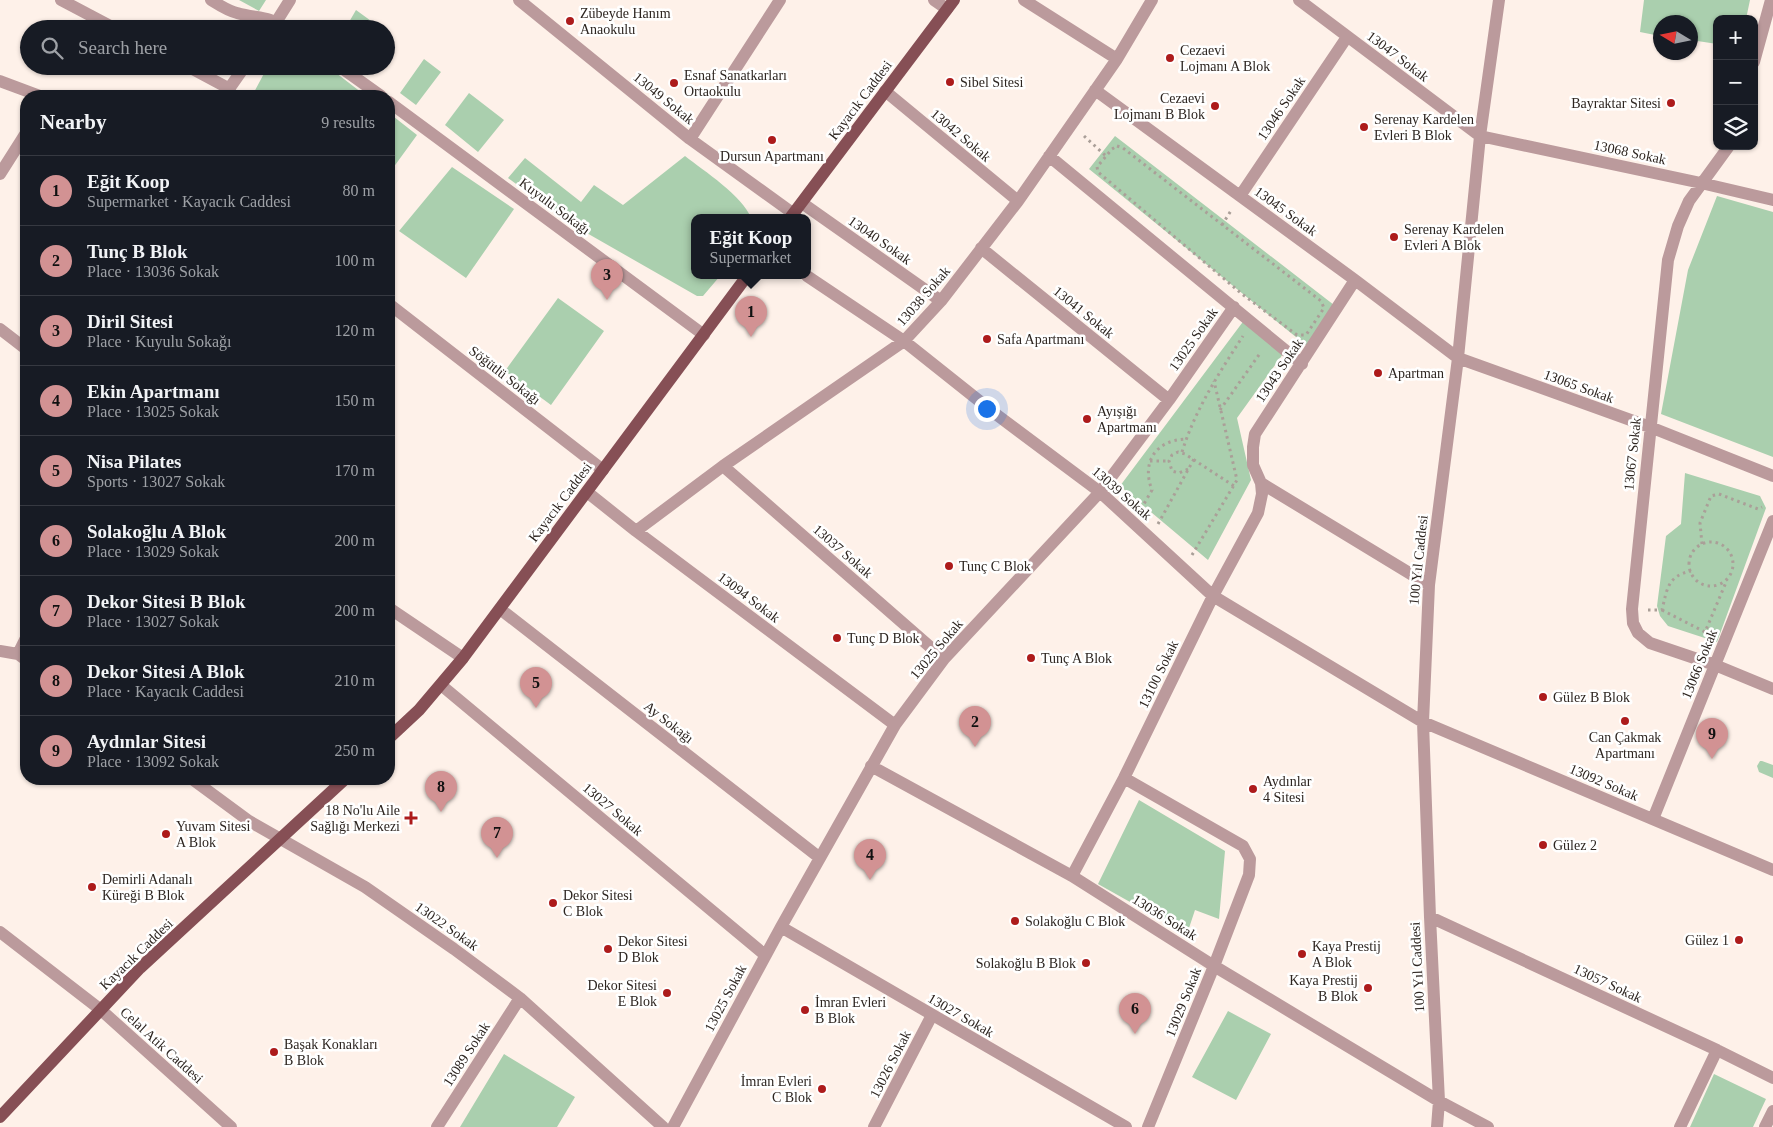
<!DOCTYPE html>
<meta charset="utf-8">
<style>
body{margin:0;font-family:Georgia,serif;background:#20242c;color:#f1f3f6}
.controls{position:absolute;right:15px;top:15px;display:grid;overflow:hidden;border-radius:10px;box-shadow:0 1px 4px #0004}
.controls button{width:45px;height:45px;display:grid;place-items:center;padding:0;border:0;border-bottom:1px solid #363941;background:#171b24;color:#f1f3f6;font:25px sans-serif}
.compass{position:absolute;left:1653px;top:15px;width:45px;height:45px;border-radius:50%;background:#171b24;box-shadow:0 1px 4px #0004;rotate:280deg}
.you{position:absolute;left:986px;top:408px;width:18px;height:18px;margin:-12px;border:4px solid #fff;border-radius:50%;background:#1a73e8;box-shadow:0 0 0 8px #1a73e833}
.badge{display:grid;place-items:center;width:32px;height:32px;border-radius:50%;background:#d29293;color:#111;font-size:16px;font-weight:700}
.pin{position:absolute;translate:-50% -41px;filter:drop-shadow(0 1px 2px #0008)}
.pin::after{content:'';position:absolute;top:26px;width:18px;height:15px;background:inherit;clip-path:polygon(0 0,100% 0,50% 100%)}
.popup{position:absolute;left:691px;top:214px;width:120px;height:65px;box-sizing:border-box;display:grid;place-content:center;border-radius:10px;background:#171b24;filter:drop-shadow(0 1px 4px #0005);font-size:16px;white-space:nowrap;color:#9ea1a6}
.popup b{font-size:19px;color:#f1f3f6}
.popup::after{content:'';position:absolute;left:50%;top:100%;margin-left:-10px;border:10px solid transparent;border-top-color:#171b24}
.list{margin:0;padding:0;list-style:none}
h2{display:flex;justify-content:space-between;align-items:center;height:65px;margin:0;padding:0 20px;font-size:21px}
h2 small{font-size:16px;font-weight:400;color:#9ea1a6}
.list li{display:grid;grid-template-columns:32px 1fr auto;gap:15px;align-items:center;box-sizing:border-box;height:70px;padding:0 20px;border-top:1px solid #363941}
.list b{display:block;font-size:19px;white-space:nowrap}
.list p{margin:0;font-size:16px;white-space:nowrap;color:#9ea1a6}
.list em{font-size:16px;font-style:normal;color:#9ea1a6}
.icon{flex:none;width:28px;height:28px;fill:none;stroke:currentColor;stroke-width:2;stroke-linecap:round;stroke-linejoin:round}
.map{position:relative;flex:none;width:1773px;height:1127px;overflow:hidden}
.search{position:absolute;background:#171b24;box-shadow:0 1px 4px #0004;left:20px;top:20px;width:375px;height:55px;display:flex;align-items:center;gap:12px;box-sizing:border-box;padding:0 18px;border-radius:28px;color:#9ea1a6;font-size:19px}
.panel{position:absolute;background:#171b24;box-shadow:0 1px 4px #0004;left:20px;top:90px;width:375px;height:695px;border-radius:20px}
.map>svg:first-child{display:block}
</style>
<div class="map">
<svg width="1773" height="1127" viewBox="0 0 1773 1127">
<rect width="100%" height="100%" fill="#fef1e9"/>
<path fill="#aacfae" d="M239,0H266L259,11Z
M1644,0H1750L1746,19H1717V44L1691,40L1690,22H1660V36L1640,32Z
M356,10L378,26L376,29H345Z
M424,59L441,72L416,105L400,93Z
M268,66H327L366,96H252Z
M469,93L504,120L478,152L445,125Z
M389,113L417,135L393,168L389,164Z
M1115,136L1334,305L1307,346L1089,169Z
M685,156C704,171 743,196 751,218H695V276H720L703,296H697L571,224L508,178L525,158L581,202L594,185L623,205Z
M452,167L514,209L466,278L399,231Z
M1717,196L1773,212V457L1661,414L1688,270Z
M558,298L604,331L551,405L505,371Z
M1245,319L1283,354L1237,418L1251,480L1208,560L1120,486Z
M1685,473L1760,496L1766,508L1717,642L1668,626L1660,616L1657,606L1666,536L1681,524Z
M1760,761H1762L1773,765V778L1759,772L1757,766Z
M1139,800L1225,851L1219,919L1195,910L1187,934L1098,884Z
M1228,1011L1271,1034L1236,1100L1192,1077Z
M504,1054L575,1097L557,1127H460Z
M1714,1074L1766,1099L1753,1127H1690Z"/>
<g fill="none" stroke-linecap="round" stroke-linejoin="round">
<path stroke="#aa9f98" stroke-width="3" stroke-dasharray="2.5 4" stroke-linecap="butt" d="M1084,136L1106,156
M1117,146L1123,148L1321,301L1324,308L1306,335H1297L1242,294L1098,172L1097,167L1112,149Z
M1222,225L1232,209
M1220,410L1261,352
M1182,452C1195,410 1219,373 1243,336
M1150,461H1169
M1188,469L1179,473L1172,471L1169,461L1172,455L1178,452L1185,454L1234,486
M1141,509L1152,490C1141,462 1156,440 1186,439
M1158,524L1194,459
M1689 564a22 22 0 1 1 44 0a22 22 0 1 1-44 0Z
M1702,544L1700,523L1711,496L1719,494L1758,509L1762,507
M1192,555L1237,480L1214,381
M1648,610H1662C1667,590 1667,576 1691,571
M1662,610L1705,632L1727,580"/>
<path stroke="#bb9a9c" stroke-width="12" d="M61,0L116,29
M211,0C219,5 228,11 237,13C257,19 268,15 287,29
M519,0L690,139L794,214
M934,0L947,9
M1024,0L1117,59
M1299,0L1480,136L1701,183L1773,200
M273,27L290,0
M1754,62L1771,0
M187,66L230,89
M339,66L381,96
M0,81L40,96
M1095,90L1355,280L1458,358L1650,427L1773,476
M885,91L1018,201
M224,96L245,66
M389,102L704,335
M690,139L780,0
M1729,146L1689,201L1678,226L1668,260L1632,609L1633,623L1638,633L1650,643L1715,665L1773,689
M1049,156L1302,364
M0,174L26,133
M1240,196L1347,37
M802,203L941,301
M981,248L1169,400
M807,276L904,341L997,415L1100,492L1213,596L1423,722L1773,870
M389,304L603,470
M0,329L26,349
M723,466L944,659
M1261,483L1429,585
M587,492L636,531L895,725
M636,531L723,466L904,341L941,301L1018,201L1117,59L1152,0
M389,608L463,658
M500,609L820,858
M0,651L18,654L26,660
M18,654L26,638
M441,685L765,955
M871,766L1072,876L1214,966L1439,1101L1488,1127
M1124,778L1243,846L1250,859L1249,875L1214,966L1148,1127
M192,779L249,821L365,887L454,949L520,998L663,1127
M1653,819L1773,521
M1072,876L1124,778L1213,596L1258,513L1262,494L1261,483L1253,465V447L1255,434L1355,280
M1430,917L1717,1050L1773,1078
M781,927L1126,1127
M0,932L101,1010L231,1127
M437,1127L520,998
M673,1127L781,927L895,725L944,659L1100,492L1169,400L1234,307
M874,1127L932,1015
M1437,1127L1439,1101L1430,917L1423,722L1429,585L1458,358L1480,136L1499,0
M1680,1127L1717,1050
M1765,1127L1773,1111"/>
<path stroke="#864f55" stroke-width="12" d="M790,218L954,0
M389,738L419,710L463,658L747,276
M0,1117L140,968L345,779"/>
</g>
<g fill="#ad1b1b" stroke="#fff" stroke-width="2">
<circle cx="570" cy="21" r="5"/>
<circle cx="1170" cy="58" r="5"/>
<circle cx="950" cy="82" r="5"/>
<circle cx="674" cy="83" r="5"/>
<circle cx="1671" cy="103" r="5"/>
<circle cx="1215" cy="106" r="5"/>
<circle cx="1364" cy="127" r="5"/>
<circle cx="772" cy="140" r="5"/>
<circle cx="1394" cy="237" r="5"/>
<circle cx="987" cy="339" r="5"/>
<circle cx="1378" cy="373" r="5"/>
<circle cx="1087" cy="419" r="5"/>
<circle cx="949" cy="566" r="5"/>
<circle cx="837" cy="638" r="5"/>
<circle cx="1031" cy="658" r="5"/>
<circle cx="1543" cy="697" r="5"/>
<circle cx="1625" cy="721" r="5"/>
<circle cx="1253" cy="789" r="5"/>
<path d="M408.5 810.5h5v5h5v5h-5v5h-5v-5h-5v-5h5z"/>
<circle cx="166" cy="834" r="5"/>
<circle cx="1543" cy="845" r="5"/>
<circle cx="92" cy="887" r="5"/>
<circle cx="553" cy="903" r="5"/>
<circle cx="1015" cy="921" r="5"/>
<circle cx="1739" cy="940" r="5"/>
<circle cx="608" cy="949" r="5"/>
<circle cx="1302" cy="954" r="5"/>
<circle cx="1086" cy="963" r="5"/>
<circle cx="1368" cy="988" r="5"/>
<circle cx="667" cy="993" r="5"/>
<circle cx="805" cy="1010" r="5"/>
<circle cx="274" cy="1052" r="5"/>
<circle cx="822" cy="1089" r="5"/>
</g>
<g text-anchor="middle" stroke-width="5" stroke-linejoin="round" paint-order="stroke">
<g font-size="14" fill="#2d2520" stroke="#fff" text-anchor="start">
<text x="580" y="18">Zübeyde Hanım<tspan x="580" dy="16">Anaokulu</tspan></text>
<text x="1180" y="55">Cezaevi<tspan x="1180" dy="16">Lojmanı A Blok</tspan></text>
<text x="684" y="80">Esnaf Sanatkarları<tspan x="684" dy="16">Ortaokulu</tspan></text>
<text x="960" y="87">Sibel Sitesi</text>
<text x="1205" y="103" text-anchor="end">Cezaevi<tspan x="1205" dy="16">Lojmanı B Blok</tspan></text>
<text x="1661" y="108" text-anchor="end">Bayraktar Sitesi</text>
<text x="1374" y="124">Serenay Kardelen<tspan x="1374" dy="16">Evleri B Blok</tspan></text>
<text x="772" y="161" text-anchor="middle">Dursun Apartmanı</text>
<text x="1404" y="234">Serenay Kardelen<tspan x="1404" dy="16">Evleri A Blok</tspan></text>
<text x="997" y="344">Safa Apartmanı</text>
<text x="1388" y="378">Apartman</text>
<text x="1097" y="416">Ayışığı<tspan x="1097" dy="16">Apartmanı</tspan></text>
<text x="959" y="571">Tunç C Blok</text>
<text x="847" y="643">Tunç D Blok</text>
<text x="1041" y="663">Tunç A Blok</text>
<text x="1553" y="702">Gülez B Blok</text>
<text x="1625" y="742" text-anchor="middle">Can Çakmak<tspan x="1625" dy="16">Apartmanı</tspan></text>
<text x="1263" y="786">Aydınlar<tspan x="1263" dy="16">4 Sitesi</tspan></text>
<text x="400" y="815" text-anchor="end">18 No'lu Aile<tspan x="400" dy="16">Sağlığı Merkezi</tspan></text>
<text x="176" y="831">Yuvam Sitesi<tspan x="176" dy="16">A Blok</tspan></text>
<text x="1553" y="850">Gülez 2</text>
<text x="102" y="884">Demirli Adanalı<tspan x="102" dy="16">Küreği B Blok</tspan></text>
<text x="563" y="900">Dekor Sitesi<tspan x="563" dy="16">C Blok</tspan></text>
<text x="1025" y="926">Solakoğlu C Blok</text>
<text x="1729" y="945" text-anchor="end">Gülez 1</text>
<text x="618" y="946">Dekor Sitesi<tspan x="618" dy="16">D Blok</tspan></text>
<text x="1312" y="951">Kaya Prestij<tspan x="1312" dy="16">A Blok</tspan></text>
<text x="1076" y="968" text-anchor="end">Solakoğlu B Blok</text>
<text x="1358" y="985" text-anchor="end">Kaya Prestij<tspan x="1358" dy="16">B Blok</tspan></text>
<text x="657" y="990" text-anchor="end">Dekor Sitesi<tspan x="657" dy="16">E Blok</tspan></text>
<text x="815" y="1007">İmran Evleri<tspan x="815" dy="16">B Blok</tspan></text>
<text x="284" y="1049">Başak Konakları<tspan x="284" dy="16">B Blok</tspan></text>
<text x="812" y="1086" text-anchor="end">İmran Evleri<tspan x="812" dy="16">C Blok</tspan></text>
</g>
<g font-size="14" fill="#2d2520" stroke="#fff">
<text transform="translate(1398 56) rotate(37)" y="5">13047 Sokak</text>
<text transform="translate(664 98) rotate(39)" y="5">13049 Sokak</text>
<text transform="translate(860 100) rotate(-53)" y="5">Kayacık Caddesi</text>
<text transform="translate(1281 108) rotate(-56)" y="5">13046 Sokak</text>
<text transform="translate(961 135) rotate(40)" y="5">13042 Sokak</text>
<text transform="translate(1630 152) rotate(12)" y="5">13068 Sokak</text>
<text transform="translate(555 206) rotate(37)" y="5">Kuyulu Sokağı</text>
<text transform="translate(1286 211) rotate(36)" y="5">13045 Sokak</text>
<text transform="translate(880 240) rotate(35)" y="5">13040 Sokak</text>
<text transform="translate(923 296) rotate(-49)" y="5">13038 Sokak</text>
<text transform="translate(1084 312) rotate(39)" y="5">13041 Sokak</text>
<text transform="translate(1193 339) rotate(-55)" y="5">13025 Sokak</text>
<text transform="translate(1279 370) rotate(-56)" y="5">13043 Sokak</text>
<text transform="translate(505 375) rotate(38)" y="5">Söğütlü Sokağı</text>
<text transform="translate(1579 386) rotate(20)" y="5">13065 Sokak</text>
<text transform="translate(1632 454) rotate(-84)" y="5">13067 Sokak</text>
<text transform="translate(1122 493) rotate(41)" y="5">13039 Sokak</text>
<text transform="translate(560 502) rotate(-53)" y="5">Kayacık Caddesi</text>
<text transform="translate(843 551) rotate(41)" y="5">13037 Sokak</text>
<text transform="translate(1418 560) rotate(-84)" y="5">100 Yıl Caddesi</text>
<text transform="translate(749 597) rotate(37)" y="5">13094 Sokak</text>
<text transform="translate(936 649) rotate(-50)" y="5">13025 Sokak</text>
<text transform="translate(1699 664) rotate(-68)" y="5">13066 Sokak</text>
<text transform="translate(1158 674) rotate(-64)" y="5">13100 Sokak</text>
<text transform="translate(669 722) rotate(38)" y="5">Ay Sokağı</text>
<text transform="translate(1604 782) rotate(23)" y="5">13092 Sokak</text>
<text transform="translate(613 809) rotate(40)" y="5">13027 Sokak</text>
<text transform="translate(1165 917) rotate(32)" y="5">13036 Sokak</text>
<text transform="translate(447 926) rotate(35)" y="5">13022 Sokak</text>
<text transform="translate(136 954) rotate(-44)" y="5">Kayacık Caddesi</text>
<text transform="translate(1417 967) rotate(-93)" y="5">100 Yıl Caddesi</text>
<text transform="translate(1608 983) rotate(25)" y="5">13057 Sokak</text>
<text transform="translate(725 998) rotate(-62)" y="5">13025 Sokak</text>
<text transform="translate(1183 1002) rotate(-68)" y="5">13029 Sokak</text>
<text transform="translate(961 1015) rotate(30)" y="5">13027 Sokak</text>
<text transform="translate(162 1045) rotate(42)" y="5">Celal Atik Caddesi</text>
<text transform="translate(466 1054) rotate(-57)" y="5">13089 Sokak</text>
<text transform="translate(890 1064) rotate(-63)" y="5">13026 Sokak</text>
</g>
</g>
</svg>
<div class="controls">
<button>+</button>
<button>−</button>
<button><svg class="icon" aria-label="layers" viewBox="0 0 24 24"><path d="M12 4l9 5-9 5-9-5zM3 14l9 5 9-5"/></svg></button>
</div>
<svg class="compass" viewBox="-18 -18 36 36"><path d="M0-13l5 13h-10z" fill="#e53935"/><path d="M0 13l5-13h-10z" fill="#9ea1a6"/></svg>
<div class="you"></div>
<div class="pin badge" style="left:751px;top:337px">1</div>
<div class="popup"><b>Eğit Koop</b>Supermarket</div>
<div class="pin badge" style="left:975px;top:747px">2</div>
<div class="pin badge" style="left:607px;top:300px">3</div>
<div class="pin badge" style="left:870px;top:880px">4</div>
<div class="pin badge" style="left:536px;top:708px">5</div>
<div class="pin badge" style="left:1135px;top:1034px">6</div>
<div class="pin badge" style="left:497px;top:858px">7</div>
<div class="pin badge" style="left:441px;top:812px">8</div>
<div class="pin badge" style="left:1712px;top:759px">9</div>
<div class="search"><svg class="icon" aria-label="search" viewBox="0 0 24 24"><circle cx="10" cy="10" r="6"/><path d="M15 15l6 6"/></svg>Search here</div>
<section class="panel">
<h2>Nearby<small>9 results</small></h2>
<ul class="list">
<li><span class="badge">1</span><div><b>Eğit Koop</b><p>Supermarket · Kayacık Caddesi</p></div><em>80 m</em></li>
<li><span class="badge">2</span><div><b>Tunç B Blok</b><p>Place · 13036 Sokak</p></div><em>100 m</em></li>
<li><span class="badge">3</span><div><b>Diril Sitesi</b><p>Place · Kuyulu Sokağı</p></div><em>120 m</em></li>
<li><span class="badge">4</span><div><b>Ekin Apartmanı</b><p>Place · 13025 Sokak</p></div><em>150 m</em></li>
<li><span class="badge">5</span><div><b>Nisa Pilates</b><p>Sports · 13027 Sokak</p></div><em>170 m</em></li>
<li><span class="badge">6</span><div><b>Solakoğlu A Blok</b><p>Place · 13029 Sokak</p></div><em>200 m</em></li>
<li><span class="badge">7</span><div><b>Dekor Sitesi B Blok</b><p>Place · 13027 Sokak</p></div><em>200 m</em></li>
<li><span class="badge">8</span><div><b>Dekor Sitesi A Blok</b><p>Place · Kayacık Caddesi</p></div><em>210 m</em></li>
<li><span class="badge">9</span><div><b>Aydınlar Sitesi</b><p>Place · 13092 Sokak</p></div><em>250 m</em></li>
</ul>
</section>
</div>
